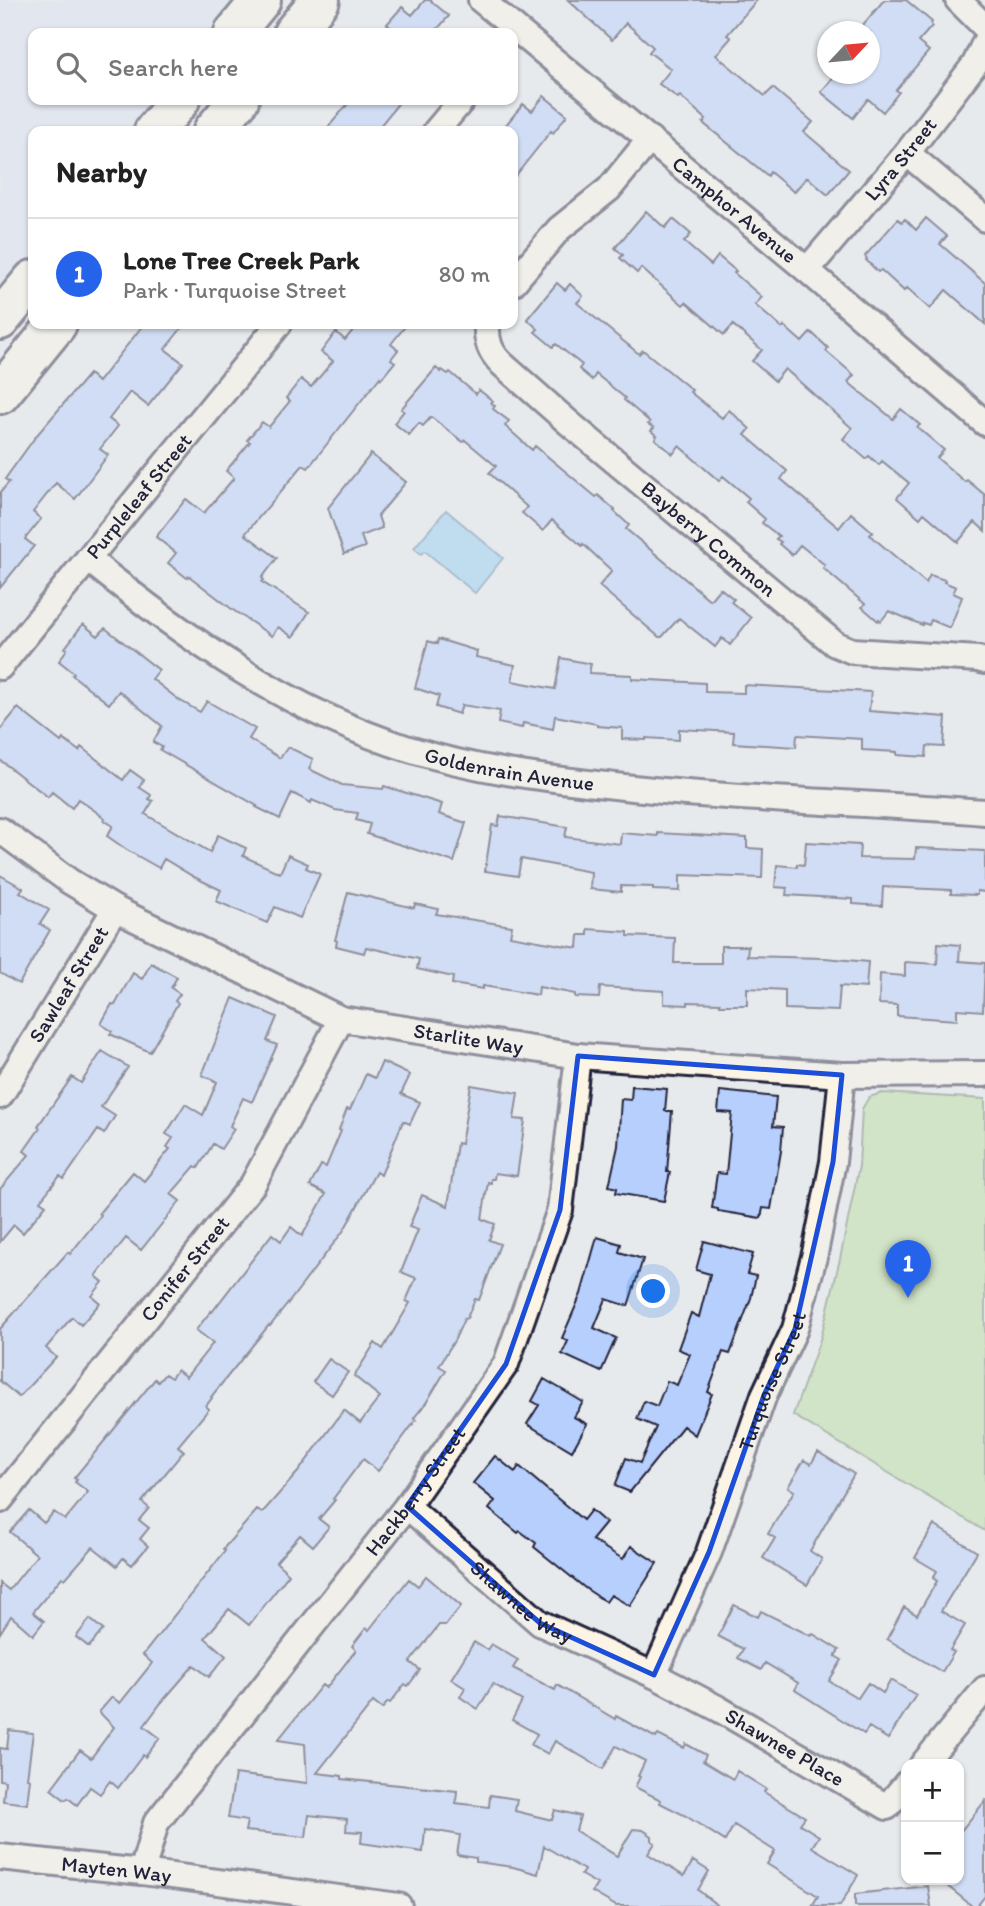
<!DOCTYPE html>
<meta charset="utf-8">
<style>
body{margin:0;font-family:Itim,sans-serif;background:#f6f6f6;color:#222}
.controls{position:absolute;right:21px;bottom:21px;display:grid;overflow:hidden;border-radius:14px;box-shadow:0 2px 5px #0004}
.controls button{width:63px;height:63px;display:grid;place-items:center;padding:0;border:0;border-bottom:2px solid #e0e0e0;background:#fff;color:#222;font:35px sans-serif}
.compass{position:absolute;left:817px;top:21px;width:63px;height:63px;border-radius:50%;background:#fff;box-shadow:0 2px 5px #0004;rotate:64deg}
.you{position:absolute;left:654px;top:1292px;width:24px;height:24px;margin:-18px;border:5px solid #fff;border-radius:50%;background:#1a73e8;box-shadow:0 0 0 10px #1a73e833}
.badge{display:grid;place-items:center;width:46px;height:46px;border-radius:50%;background:#2563eb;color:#fff;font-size:23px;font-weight:700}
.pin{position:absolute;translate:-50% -58px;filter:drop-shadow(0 2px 4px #0008)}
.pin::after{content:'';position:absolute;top:37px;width:24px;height:21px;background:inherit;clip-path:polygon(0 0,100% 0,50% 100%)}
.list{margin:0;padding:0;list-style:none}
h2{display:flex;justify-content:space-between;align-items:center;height:91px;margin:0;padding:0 28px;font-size:30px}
h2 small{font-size:23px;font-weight:400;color:#767676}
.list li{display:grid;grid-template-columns:46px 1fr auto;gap:21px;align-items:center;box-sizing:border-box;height:112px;padding:0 28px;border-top:2px solid #e0e0e0}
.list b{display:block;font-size:26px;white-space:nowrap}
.list p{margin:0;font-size:23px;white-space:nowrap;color:#767676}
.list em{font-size:23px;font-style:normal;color:#767676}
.icon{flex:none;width:38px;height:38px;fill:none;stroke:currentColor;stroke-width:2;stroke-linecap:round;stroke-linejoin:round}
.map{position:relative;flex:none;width:985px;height:1906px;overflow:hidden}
.search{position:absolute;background:#fff;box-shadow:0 2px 5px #0004;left:28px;top:28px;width:490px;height:77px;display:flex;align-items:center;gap:18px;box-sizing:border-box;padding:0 24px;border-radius:14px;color:#767676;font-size:26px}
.panel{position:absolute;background:#fff;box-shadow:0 2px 5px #0004;left:28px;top:126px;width:490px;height:203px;border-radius:14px}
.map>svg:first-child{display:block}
</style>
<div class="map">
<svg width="985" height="1906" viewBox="0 0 985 1906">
<rect width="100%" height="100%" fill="#e7eaec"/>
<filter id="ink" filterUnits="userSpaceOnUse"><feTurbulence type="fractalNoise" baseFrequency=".0143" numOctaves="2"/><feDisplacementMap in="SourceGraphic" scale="14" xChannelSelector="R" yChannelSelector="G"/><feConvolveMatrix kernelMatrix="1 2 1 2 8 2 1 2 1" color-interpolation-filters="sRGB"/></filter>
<g filter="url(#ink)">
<path fill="#d9e2f1" d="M0,0H243L216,33H33V100H162L136,131H33V259L0,299Z"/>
<path fill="#b7dd99" stroke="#6c806a" stroke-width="2" d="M882,1093L985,1099V1531L793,1415L821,1337L840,1259L859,1166L862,1109L869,1097Z"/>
<path fill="#91ccf1" stroke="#6588a8" stroke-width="2" d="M446,510L503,558L475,593L425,551L421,554L414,548Z"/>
<path fill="#b7cffd" stroke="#22223b" stroke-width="2" d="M425,0H430L449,16L434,33H396L387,24L402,7L412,15Z
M568,0H757L727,35L731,38L716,55L765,96L773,88L813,122L804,132L849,170L828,195L807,177L794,192L770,172L768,176L703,123L706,119L680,96L678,98L659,84L671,69L649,52L653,47L626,23L612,40Z
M884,0H906L932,22L931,24L932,26L918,42L929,51L896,90L899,92L883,112L868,99L853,118L821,92L836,74H870V32H866L861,27Z
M544,96L567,115L553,133L551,131L513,179V131L505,126L523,104L532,111Z
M351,100H401L376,131H325Z
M646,211L665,228L673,219L691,234L684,242L711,265L718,256L736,271L734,273L762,297L755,305L782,328L784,326L802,342L811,332L828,348L826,351L854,375L848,382L893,419L901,409L920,425L917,427L944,450L937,458L965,482L967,480L985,495V531L975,522L958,542L924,513L920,518L897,498L909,483L882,461L879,465L869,456L866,459L843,439L852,428L785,369L775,381L752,361L762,350L733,325L724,335L686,302L683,305L641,268L637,273L620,258L623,255L615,248Z
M926,218L947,236L940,244L985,283V324L946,290L930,309L907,288L904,291L881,270L878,272L866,260L867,259L865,256L898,219L902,222L905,219L916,230Z
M557,283L565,290L570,284L583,296L577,303L639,354L643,350L692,390L690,392L722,418L729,410L750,429L745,435L787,471L781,479L839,528L851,513L873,532L870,535L926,583L930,575L945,580L944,582L956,587L953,593L962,597L950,628L931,620L929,625L923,623L922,625L889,611L881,621L879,619L878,621L862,607L865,604L823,568L825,565L800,545L792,555L779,544L781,542L776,539L779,536L762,523L765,519L746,502L749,498L723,476L719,481L679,446L673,454L655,439L657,436L651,431L654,428L648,424L650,422L624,400L625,398L596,374L592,380L579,369L582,365L556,344L553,347L535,332L538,329L527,319Z
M144,324H185L165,349L183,363L148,406L130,392L109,419L118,426L100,449L108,455L75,499L56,483L33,512L41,519L25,539L34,546L0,588V493L9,482L5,479L36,436L89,374L98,382Z
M358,324H407L391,344L398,350L391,359L395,362L381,379L380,377L308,468L303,465L245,534L277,558L262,578L264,580L262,582L309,612L293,637L278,627L272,636L233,610L189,576L187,578L168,563L176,553L156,537L186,499L204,513L234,478L226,471L250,442L247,440L262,422L269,427L290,401L286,398L301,379L311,387L333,361L321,352L336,332L345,340Z
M436,368L441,372L442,370L448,374L450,372L476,394L479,390L493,401L491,403L495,406L493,409L509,421L505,426L532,450L535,446L596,497L598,495L615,510L614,511L629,525L626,529L710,600L720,588L734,599L731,602L751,618L730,645L722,638L715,647L679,618L662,637H659L599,586L612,571L583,544L582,546L552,520L543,531L522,513L527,507L489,473L496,466L465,440L463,442L431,417L423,426L419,423L409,435L394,423L404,411L401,409Z
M371,454L406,482L378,516L382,528L361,536L365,547L344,554L328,508Z
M83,624L98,636L105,628L136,652L159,670L152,679L179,700L200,712L207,701L255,729L249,739L280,758L288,747L313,759L309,769L342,785L383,789L384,786L442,804L439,814L466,823L454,862L367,834L370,824L356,820L358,813L335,810L312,800L311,803L292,793L280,819L256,807L257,806L160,750L162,747L153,742L162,726L119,691L109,704L72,675L74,673L59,661L67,649L65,648Z
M438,639L477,651L476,657L515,665L512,681L555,689L561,658L591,664L589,673L632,675V679L705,683V692L744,693V685L871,692L869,711L946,717L944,747L927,746L926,757L897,755V752L862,750V739L797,735L796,747L733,743L734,732L679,729V740L646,738V740L622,739V728L597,726V724L555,716L553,729L523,723L522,728L498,723L500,711L462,705L459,714L436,707L439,696L415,688L428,641L437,644Z
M18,708L61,742L63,739L79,751L81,747L123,780L130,770L144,780L139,787L151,795L149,799L153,801L145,814L210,852L218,835L246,848L243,856L280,873L288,855L308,864L306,868L320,874L300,918L275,907L267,923L216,901L221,890L194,877L164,859L159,868L127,850L107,836L113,826L104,820L105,818L78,799L72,808L52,792L48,797L0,760V730Z
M500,816L567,827L565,837L620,844L621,833L658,836V833L747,838V848L763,849L762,878L680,875V891L653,890V887L621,886V892L590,889L591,872L521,859L518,876L485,871L492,825L498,826Z
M806,842L860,845L859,858L915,859L916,848L985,851V892L977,891V895L951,894V890L883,887L882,906L853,904V899L786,895L787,888L775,887L777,865L797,867V864L804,865Z
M0,875L23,888L20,892L49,910L40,924L50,930L19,984L0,973Z
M348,892L414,908L415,904L438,909L436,914L512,926L510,936L578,948L579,935H588V929L628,932V936L675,938L674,963H721V946H748L747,956L825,958L868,962L866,988L840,986L838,1011L785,1009V990L747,988V1005H720V1003L688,1002V1005L664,1004V991L600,987L599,998L575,997V994L539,987L538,995L483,986V989L452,984L453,977L417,969L419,959L366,947L364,953L336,946L337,941L335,940Z
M938,943L960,945L959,961L985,963L983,1011L957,1009V1020L897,1016V1005L879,1004L880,974L905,976V962L937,964Z
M151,963L177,977L171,988L180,994L175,1001L178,1003L150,1052L110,1034L112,1031L101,1024L112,1004L115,1005L133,973L142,979Z
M233,998L277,1017L267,1041L277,1045L252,1102L243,1098L230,1126L234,1129L221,1149L213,1144L198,1168L195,1166L171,1194L180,1201L141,1250L126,1238L96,1276L103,1282L92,1296L100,1303L81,1325L72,1317L46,1348L56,1357L19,1397L0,1381V1329L68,1252L70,1254L101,1215L99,1213L133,1172L144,1181L170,1149L167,1147L173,1138L166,1134L185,1104L203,1115L217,1082L202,1075Z
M102,1051L128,1067L101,1107L115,1116L104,1134L98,1130L64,1179L60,1176L40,1201L46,1205L23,1233L14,1225L0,1242V1189L29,1155L24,1151L40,1128L38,1126L72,1077L81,1083Z
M382,1062L410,1075L401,1094L420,1102L410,1124L403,1121L381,1175L376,1172L344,1230L286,1306L270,1326L269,1325L211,1397L212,1398L206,1406L209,1409L178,1446L184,1451L142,1502L149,1508L139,1520L149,1528L140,1539L148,1546L132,1565L123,1558L117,1566L93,1547L65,1579L62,1577L33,1612L44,1621L33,1635L11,1616L0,1633V1583L9,1590L37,1555L10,1532L29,1510L44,1523L54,1512L65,1520L88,1492L75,1482L77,1480L74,1478L155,1379L158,1382L165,1374L171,1378L177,1370L186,1377L213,1343L196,1330L211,1311L212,1312L272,1234L281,1241L291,1227L302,1236L326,1194L310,1186L321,1165L326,1167L341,1131L339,1130L347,1109L350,1110L366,1074L375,1078Z
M471,1085L518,1093L514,1119L525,1120L517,1176L495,1173L494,1179H491V1183L488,1182L482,1219L495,1224L489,1240L500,1244L479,1300L475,1299L467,1318L464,1319L455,1339L439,1366L446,1370L426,1403L414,1418L416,1420L378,1471L363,1459L333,1499L335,1500L319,1519L329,1527L313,1546L300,1535L276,1562L289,1574L249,1625L229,1609L205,1638L226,1656L209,1677L194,1665L161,1703L144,1726L160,1738L145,1757L143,1755L118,1788L110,1781L100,1794L90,1787L77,1805L68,1798L65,1800L51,1789L80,1750L91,1758L114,1727L99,1712L112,1697L120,1703L152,1663L143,1655L225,1551L223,1549L257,1510L262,1513L298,1472L344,1410L360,1423L380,1397L354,1376L375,1343L383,1349L410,1303L406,1301L416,1278L401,1272L418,1230L409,1227L422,1195L448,1206L457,1143L461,1144Z
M632,1086L667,1089L665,1111H672L667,1172H670L664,1201L616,1193L617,1188L609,1186L618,1146L621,1099L631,1100Z
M720,1091L776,1097L773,1126L783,1127L781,1151L771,1209L763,1208L761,1218L718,1211V1209L712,1208L717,1173L726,1174L732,1113L718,1112Z
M597,1237L621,1244L619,1252L643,1259L628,1306L606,1299L594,1328L616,1338L601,1372L562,1354L568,1341L562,1338L581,1294Z
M704,1241L753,1254L747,1274L756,1276L751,1298L730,1354L723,1352L708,1392L712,1394L695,1435L683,1426L630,1492L615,1486L626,1458L640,1463L656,1427L637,1419L644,1401L657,1406L667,1381L677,1385L690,1354L678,1349L691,1313L699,1317L710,1274L696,1270Z
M329,1359L348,1372L332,1395L313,1382Z
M544,1379L583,1402L574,1417L587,1424L572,1451L527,1424L539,1405L532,1401Z
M818,1452L854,1474L810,1551L822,1559L807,1585L763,1558L775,1538L768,1534L794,1491L788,1487L804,1460L811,1464Z
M495,1456L515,1472L519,1466L583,1520L591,1510L606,1523L592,1540L623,1559L631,1546L657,1563L630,1606L611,1595L606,1602L585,1588L534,1547L536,1543L520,1531L518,1533L489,1509L495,1501L473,1483Z
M934,1525L977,1552L941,1611L965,1625L950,1650L954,1652L942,1672L887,1639L904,1607L917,1615L937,1581L933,1578L937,1571L915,1558Z
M426,1576L461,1606L446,1625H439L410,1662L420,1670L408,1686L405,1684L390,1703L388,1702L382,1709L373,1702L317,1773L342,1776V1779L457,1791L456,1803L489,1807L490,1795L517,1799L515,1811L552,1820L555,1810L580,1816L576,1831L617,1856L633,1829L643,1830L652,1836V1841L655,1843L648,1854L684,1876L693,1861L709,1871L698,1890L718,1906H616L592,1892L597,1884L581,1875L584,1870L544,1846L538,1874L513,1867L476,1862V1858L457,1855L460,1835L425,1829L423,1852L361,1843L362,1832L346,1831L347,1819L309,1815L306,1837L245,1831L247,1821L228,1818L235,1774L307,1783L305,1744L278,1740L322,1685L326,1688L356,1650L352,1646L366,1628L369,1630L409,1579L418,1586Z
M734,1605L758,1617L761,1611L811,1636L813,1634L839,1650L835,1656L842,1660L829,1681L858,1698L868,1683L883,1693L891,1680L916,1695L888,1739L869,1727L864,1734L795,1690L798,1683L765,1663L761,1670L738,1658L743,1649L718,1636Z
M90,1619L103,1630L89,1647L76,1637Z
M474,1642L487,1650L491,1644L518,1660L513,1668L555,1690L557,1685L615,1719L616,1716L656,1738L658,1735L684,1748L686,1744L706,1755L703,1761L733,1779L737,1771L766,1789L764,1792L805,1817L800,1824L819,1836L812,1847L858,1875L840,1906H812L818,1896L767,1864L775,1851L734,1825L725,1841L686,1816L660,1803L661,1800L635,1787L640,1777L638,1776L645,1761L616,1746L603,1769L555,1741L548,1754L531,1745L537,1734L512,1720L522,1701L493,1684L478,1709L460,1697L465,1688L451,1679Z
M9,1730L33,1733L27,1778L30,1779L27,1804L3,1801L5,1781L0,1780V1748L7,1749Z
M985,1801V1896L977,1906H972L940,1880H959V1833Z
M928,1886L931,1906H855V1894Z"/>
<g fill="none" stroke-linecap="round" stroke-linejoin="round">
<defs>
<g id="street">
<path id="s1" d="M481,0L807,270L985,423"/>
<path d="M958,0L985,27"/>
<path d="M436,131L462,100"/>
<path d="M907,153L985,219"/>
<path id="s2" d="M807,270L907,153L975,64L985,42"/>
<path d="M513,283L559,229L609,189L650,139"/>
<path id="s3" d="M487,324C486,341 490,352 502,364L569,423L835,644L852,651L978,659L985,661"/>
<path id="s4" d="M88,559C184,637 288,711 409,749C472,769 540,778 606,785C732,800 859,802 985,812"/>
<path id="s5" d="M0,667L279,324"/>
<path id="s6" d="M0,830L69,881L115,909L341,1019L578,1056L842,1075L985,1074"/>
<path id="s7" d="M0,1096L115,909"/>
<path id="s8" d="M0,1500L253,1184L341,1019"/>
<path id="s9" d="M407,1506L540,1623L654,1675L719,1709L887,1807L906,1784"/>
<path id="s10" d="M654,1675L709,1552L764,1395L795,1329L815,1253L833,1162L842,1075"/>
<path d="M923,1764L985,1689"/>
<path id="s11" d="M0,1857L142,1872L399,1906"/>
<path id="s12" d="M142,1872L156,1823L407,1506L506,1364L560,1210L578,1056"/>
</g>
<path id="primary" d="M234,33L261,0
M293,33L320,0
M154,131L180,100
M213,131L239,100
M0,320L33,280
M0,394L57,324"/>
</defs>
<use href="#street" stroke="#22223b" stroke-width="30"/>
<use href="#primary" stroke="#22223b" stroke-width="44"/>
<use href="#street" stroke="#fcf5e5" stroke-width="24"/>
<use href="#primary" stroke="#fcf5e5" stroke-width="38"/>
</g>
</g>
<path d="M0 0H985V1906H0ZM578,1056L842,1075L833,1162L795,1329L764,1395L709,1552L654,1675L540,1623L407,1506L506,1364L560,1210Z" fill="#e7eaec" fill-opacity=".55" fill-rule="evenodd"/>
<path fill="none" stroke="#1d4ed8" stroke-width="5" stroke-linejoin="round" d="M578,1056L842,1075L833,1162L795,1329L764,1395L709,1552L654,1675L540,1623L407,1506L506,1364L560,1210Z"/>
<g text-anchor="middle" stroke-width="5" stroke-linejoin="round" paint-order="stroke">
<g font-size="21" fill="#22223b" stroke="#fcf5e5">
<text dy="7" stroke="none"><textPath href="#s2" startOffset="145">Lyra Street</textPath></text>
<text dy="7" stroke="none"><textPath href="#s1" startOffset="329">Camphor Avenue</textPath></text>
<text dy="7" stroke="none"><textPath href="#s5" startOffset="220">Purpleleaf Street</textPath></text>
<text dy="7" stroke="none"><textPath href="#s3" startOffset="315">Bayberry Common</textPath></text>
<text dy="7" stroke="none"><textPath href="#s4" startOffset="478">Goldenrain Avenue</textPath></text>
<text dy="7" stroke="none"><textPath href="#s7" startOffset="131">Sawleaf Street</textPath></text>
<text dy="7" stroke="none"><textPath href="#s6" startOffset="520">Starlite Way</textPath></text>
<text dy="7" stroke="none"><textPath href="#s8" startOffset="296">Conifer Street</textPath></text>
<text dy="7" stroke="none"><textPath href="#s10" startOffset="317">Turquoise Street</textPath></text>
<text dy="7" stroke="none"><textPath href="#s12" startOffset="472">Hackberry Street</textPath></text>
<text dy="7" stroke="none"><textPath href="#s9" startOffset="150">Shawnee Way</textPath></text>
<text dy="7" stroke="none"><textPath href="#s9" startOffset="452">Shawnee Place</textPath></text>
<text dy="7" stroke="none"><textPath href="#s11" startOffset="117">Mayten Way</textPath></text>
</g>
</g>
</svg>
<div class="controls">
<button>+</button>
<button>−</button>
</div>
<svg class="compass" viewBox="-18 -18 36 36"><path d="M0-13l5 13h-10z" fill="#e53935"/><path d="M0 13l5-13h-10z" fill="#767676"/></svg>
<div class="you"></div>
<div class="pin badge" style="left:908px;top:1298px">1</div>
<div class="search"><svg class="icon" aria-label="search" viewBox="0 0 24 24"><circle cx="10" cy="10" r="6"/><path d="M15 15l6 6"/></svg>Search here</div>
<section class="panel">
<h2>Nearby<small></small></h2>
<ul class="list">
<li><span class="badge">1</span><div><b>Lone Tree Creek Park</b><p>Park · Turquoise Street</p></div><em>80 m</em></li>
</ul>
</section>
</div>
